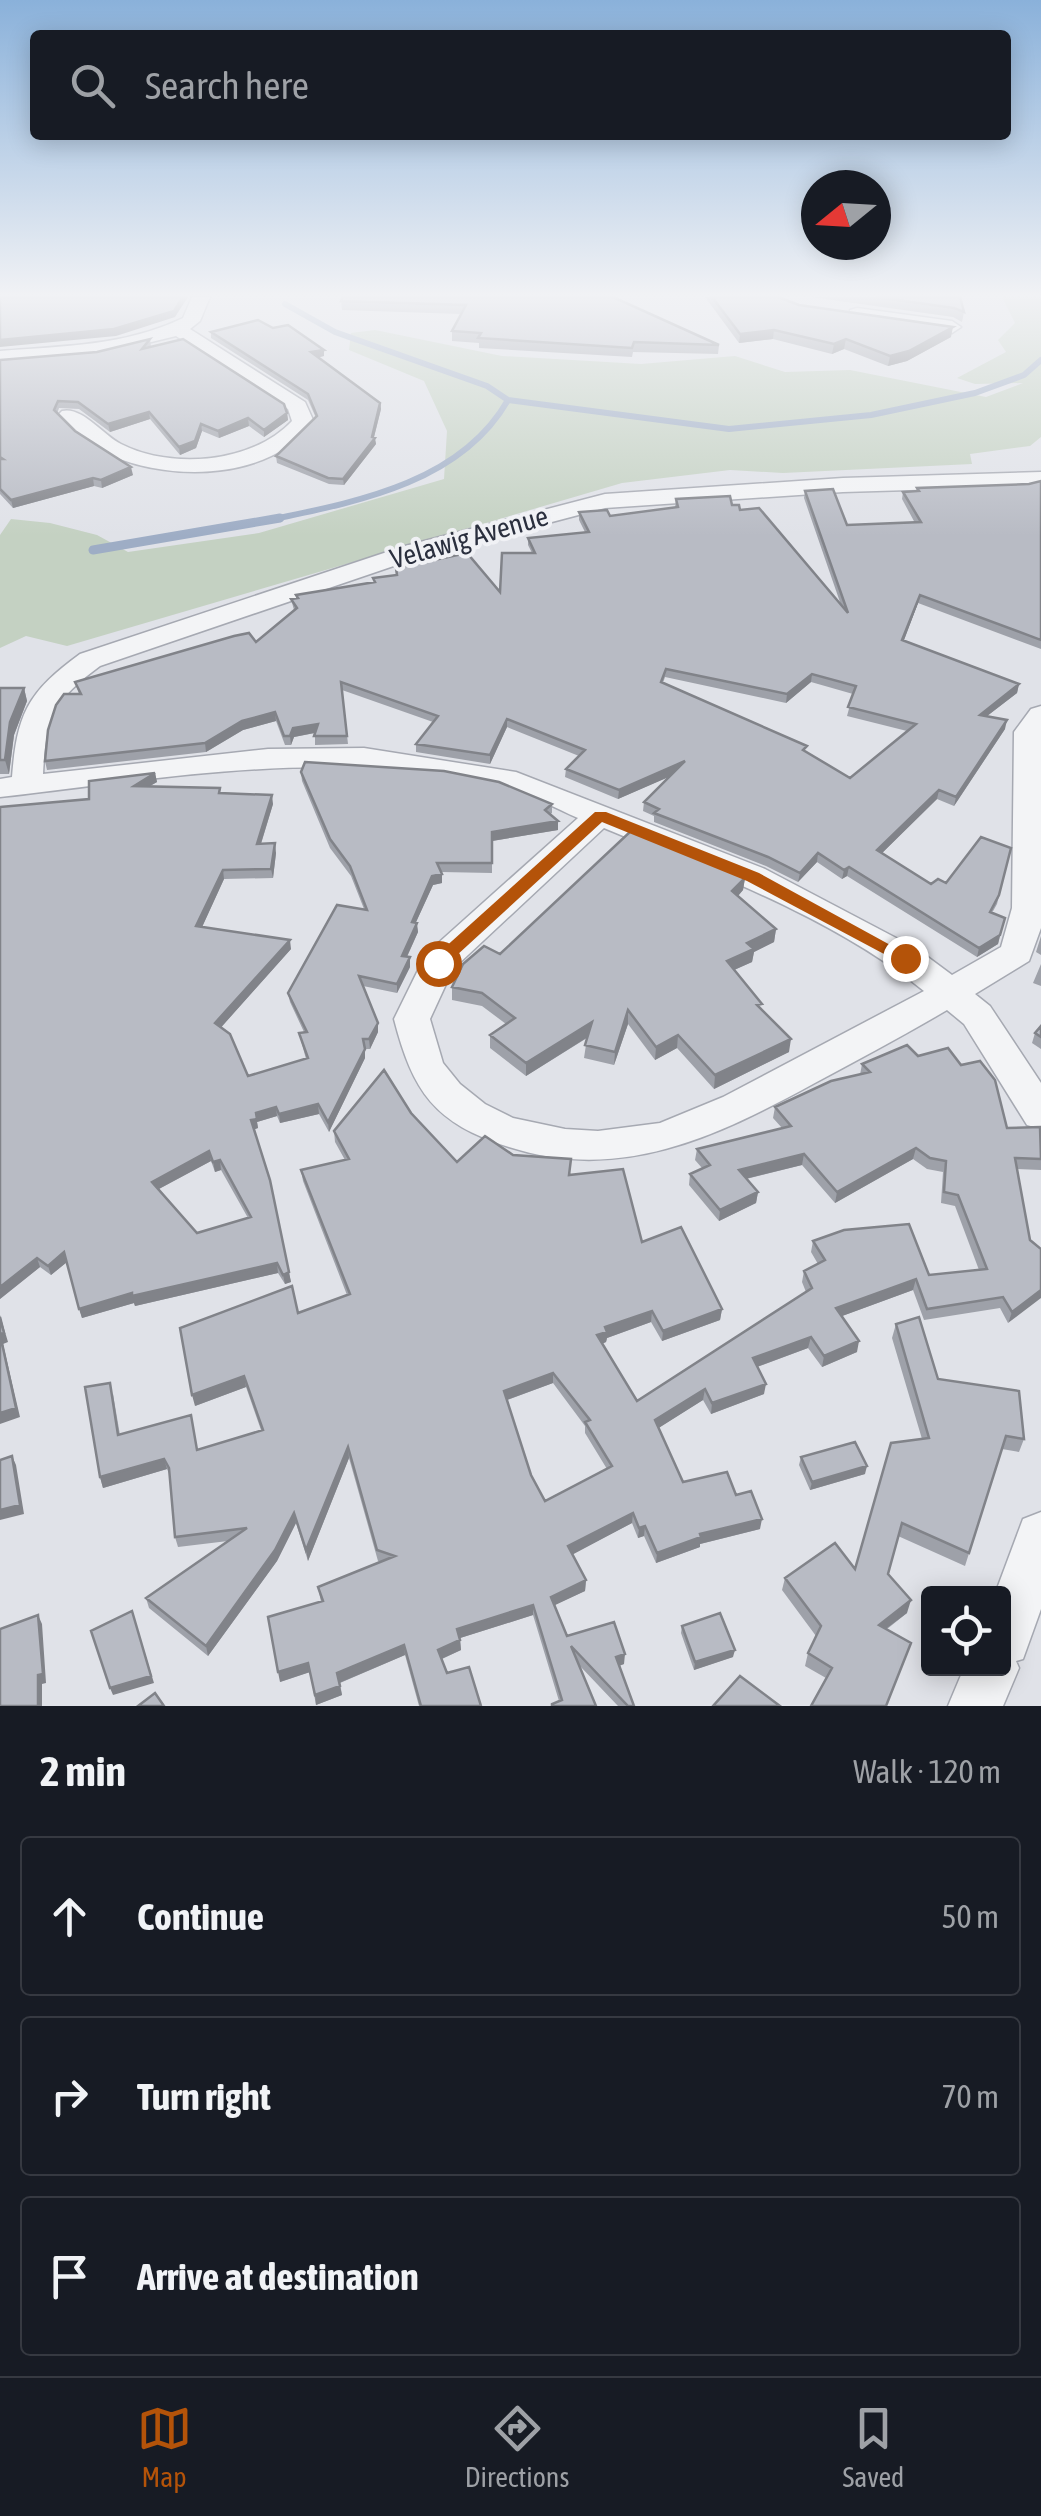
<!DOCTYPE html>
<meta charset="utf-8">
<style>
body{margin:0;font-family:"Asap Condensed",sans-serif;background:#20242c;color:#f1f3f6}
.controls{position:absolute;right:30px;bottom:30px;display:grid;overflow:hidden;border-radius:10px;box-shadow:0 5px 25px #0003}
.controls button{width:90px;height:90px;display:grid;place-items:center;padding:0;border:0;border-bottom:2px solid #363941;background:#171b24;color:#f1f3f6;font:50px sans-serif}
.compass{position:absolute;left:801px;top:170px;width:90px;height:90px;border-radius:50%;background:#171b24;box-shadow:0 5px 25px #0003;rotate:252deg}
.stop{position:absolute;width:30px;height:30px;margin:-22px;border:8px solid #b45309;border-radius:50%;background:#fff}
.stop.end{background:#b45309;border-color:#fff;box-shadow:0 2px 10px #0008}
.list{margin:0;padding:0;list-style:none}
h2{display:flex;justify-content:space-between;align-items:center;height:130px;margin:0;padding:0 40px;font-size:42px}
h2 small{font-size:32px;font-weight:400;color:#9ea1a6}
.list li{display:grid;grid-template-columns:65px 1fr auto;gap:30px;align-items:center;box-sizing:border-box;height:160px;margin:0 20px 20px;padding:0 20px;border:2px solid #363941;border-radius:10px}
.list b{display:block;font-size:38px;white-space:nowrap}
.list em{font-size:32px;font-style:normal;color:#9ea1a6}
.icon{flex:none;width:55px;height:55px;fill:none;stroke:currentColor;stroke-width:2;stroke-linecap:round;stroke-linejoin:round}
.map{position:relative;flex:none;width:1041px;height:1706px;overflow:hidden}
.search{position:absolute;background:#171b24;box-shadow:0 5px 25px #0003;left:30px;right:30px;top:30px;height:110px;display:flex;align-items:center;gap:25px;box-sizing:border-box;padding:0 35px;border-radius:10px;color:#9ea1a6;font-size:38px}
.sheet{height:670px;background:#171b24}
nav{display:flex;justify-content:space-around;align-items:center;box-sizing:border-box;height:140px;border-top:2px solid #363941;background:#171b24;font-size:28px;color:#9ea1a6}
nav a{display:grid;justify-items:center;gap:5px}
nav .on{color:#b45309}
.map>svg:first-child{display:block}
</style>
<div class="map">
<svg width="1041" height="1706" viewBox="0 0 1041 1706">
<rect width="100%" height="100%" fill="#e0e2e8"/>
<path fill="#c4d1c2" d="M1002,297H1041V437L1030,446L970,454L972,464L783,473L730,470L622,483L67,646L26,636L0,648V535L11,519L50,523L97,535L128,552L259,533L444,479L447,431L424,381L349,350L351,333L375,330L502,356L641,364L735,356L785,372L850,370L986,397L1023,383L975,384L957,378L1006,352L998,340L1015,323Z"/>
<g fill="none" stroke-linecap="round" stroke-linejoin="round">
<path stroke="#9eadc5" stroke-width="6" d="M285,304L335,332L487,386L508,400
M269,520C356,502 461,483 508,400L729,429L871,415L975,393L1024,375L1041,360"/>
<path stroke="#9eadc5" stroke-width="9" d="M93,550L280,518"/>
<defs>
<path id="minor" d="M192,297H210L200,321L190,329L305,402L314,422C270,480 174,482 112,456C92,449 76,433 62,419L58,415L62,411C82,406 103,435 121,444C172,470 253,463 292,421L288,409L176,336L98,355L0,363V351C63,346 125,346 183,318Z
M857,308L952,321L961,327L952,333L850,318V310Z
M1041,472V486L843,492L605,508L423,556L100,666C53,701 46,716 43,774L268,749L364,748L516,772L765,869L917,949L952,975L1001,947L1012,908L1014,732L1031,709L1041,706V928L1029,961L975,994L990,1006L1041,1083V1129L1027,1125L964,1024L947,1010C903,1036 858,1060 813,1084C716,1137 620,1183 509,1147C434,1123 413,1092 394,1019L426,954L578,818C555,808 532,795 508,789C340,745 169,778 0,797V779L12,777C17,713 28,692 80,654L405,546L605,494L843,478ZM604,828C710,872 835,918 924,991L723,1097L660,1123L598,1131L565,1129L513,1118L485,1104L460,1084L443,1063L430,1019L453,969Z
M1041,1512V1609L1023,1659L1016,1661L1019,1668L1003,1706H948L964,1668H1004V1594H995L1023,1519Z"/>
</defs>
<use href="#minor" stroke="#a6a9b2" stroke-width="3"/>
<use href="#minor" fill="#f3f4f6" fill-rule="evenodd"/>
</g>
<path fill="#9ea1a9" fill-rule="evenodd" d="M613,297L719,345L718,354L633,352L632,357L479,348V343L452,341V331L461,314L342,310L341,301Z
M705,297H778L799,305L951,337L907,361L888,366L844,349L832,354L773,339L739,343Z
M811,297H960L964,312L962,322L953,317Z
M273,328L324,350V356L318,357L380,403L381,409L374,437L376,444L344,485L329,484L277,463L276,456L316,418L308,400L211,338V332Z
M150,339L151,347L287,413L288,420L264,437L249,426L219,438L202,431L196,448L180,455L150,419L110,432L79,409L59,408L57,414L75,431L133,475L102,488L94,486L13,508L0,494V360L97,352Z
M1041,481V649L918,603L904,640L1019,684L1017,693L987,716L1005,729L954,806L937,799L882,853L931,884L946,883L1011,848L997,904L992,913L1005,918L998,944L977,957L847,876L842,879L817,862L798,882L766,866L654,822V816L643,811L644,802L670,776L618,799L565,777L566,769L579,756L507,727L490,764L416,752V744L433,722L342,690L348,744L315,745V733L294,737L291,745H285L276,721L243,730L206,752L47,770L45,761L79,694L75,682L256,642L294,610L291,599L296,598V595L374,582L373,578L500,592L532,553L528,545V538L585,532L579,520V512L610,516L675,507L676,499L732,505L740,510L841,605L804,498L805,491L847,525L915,523L902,499L903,492L916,491L917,488L1029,484ZM665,677L786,703L811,682L853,694L847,716L907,731L850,778L806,752L663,683Z
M0,688H24L27,701L14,735L9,774H0Z
M301,772L552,804V813L550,814L558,821V830L492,841V873L441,872L442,883L433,885L416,922L418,932L407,957L410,967L397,993L363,986L378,1023V1032L370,1049H365V1058L329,1132L319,1114L280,1123L277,1116L257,1122L258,1128L254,1129L291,1282L285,1284L278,1273L135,1306L134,1303L82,1318L67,1262L51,1275L40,1267L0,1299L89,799L155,773L157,782L150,786L221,793L273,804L261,844L276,853L273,878L224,879L202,927L291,949L221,1027L248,1076L306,1059L299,1033L304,1032L290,1002L288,993L364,909L351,876L330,848L302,781ZM211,1161L215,1172L221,1170L248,1218L197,1233L159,1189Z
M745,878L743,890L738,896L776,929L774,942L754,952L752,962L734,970L789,1052L714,1089L677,1048L655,1060L628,1024L614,1065L584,1058L587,1038L526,1076L490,1048V1035L506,1024L482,1006L452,1000V987L500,954Z
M1041,936V955L1036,952Z
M1041,964V986L1033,983Z
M1041,1026V1049L1032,1043L1035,1033Z
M918,1056L1007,1128L1041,1129V1170L1017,1169L1030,1240L1041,1249L1008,1323L1000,1308L924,1320L913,1290L842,1316L857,1352L822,1367L808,1348L757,1367L764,1394L711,1414L703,1400L658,1428L683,1482L736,1495L760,1529L700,1544V1547L656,1563L644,1536L638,1538L632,1523L572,1554L586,1580L585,1591L554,1605L567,1636L624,1664L619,1666L634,1706H618L579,1665L596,1706H551L552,1704L559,1701L533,1615L460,1638L461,1650L442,1659L447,1673L481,1706H419L405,1655L340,1683L342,1695L316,1705L310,1672L280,1682L321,1602L318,1587L381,1562L378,1561L349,1458L308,1561L296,1523L277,1561L208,1656L149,1608L146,1598L228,1541L178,1547L175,1537L170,1475L167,1469L103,1488L100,1477L113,1394L120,1435L193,1425L197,1450L261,1430L246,1387L195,1406L298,1313L347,1295L303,1181L301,1170L345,1160L335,1142L334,1131L411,1113L457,1162L513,1155L570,1175L642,1242L722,1309L720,1320L662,1341L651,1322L607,1338L606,1342L602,1344L637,1401L806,1292L802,1282L804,1271L818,1264L811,1252L813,1241L929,1275L979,1270L955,1206L941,1203L943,1172L927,1169L913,1159L835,1203L802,1165L746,1179L758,1192L756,1203L719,1221L689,1185L690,1174L702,1168L695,1160L697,1149L782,1128L773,1118L775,1107L860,1075L862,1064ZM553,1383L585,1426V1433L607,1469L545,1501L531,1475L507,1400Z
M896,1324L938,1379L1024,1439L1019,1452L1002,1449L965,1566L898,1536L888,1574L907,1613L826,1678L805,1666L808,1653L816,1636L782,1590L785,1578L855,1569L922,1439L892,1338Z
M801,1457L865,1474L810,1490L799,1465Z
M682,1626L733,1657L694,1670L681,1633Z"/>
<path fill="#818389" d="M183,297H188L175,317L116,336L0,347V340Z
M953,327L951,337L907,361L888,366L890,356Z
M774,330L773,339L739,343L740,334Z
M846,339L844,349L832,354L834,344Z
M324,350V356L312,359L311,352Z
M380,403L381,409L373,441L375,438L376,444L344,485L343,479L372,437Z
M149,412L150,419L110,432L108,424Z
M287,413L288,420L264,437V430Z
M248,418L249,426L219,438L218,431Z
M201,424L202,431L196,448L180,455L179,447Z
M131,467L133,475L102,488L101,480Z
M93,478L94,486L13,508L11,500Z
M920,595L918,603L901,648L902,640Z
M812,674L811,682L786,703L787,694Z
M1019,684L1017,693L978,723L980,715Z
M24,688L27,701L14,735L9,774L5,760L10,722Z
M275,712L276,721L243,730L206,752L205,743L242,721Z
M507,719V727L490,764V755Z
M1007,720L1005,729L954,806L956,797Z
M318,724L319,732L294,737L291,745L290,736L293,728Z
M685,761V770L618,799L619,790Z
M155,773L157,782L136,794L134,786Z
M939,790L937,799L876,859L877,850Z
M272,795L273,804L258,853L257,844Z
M558,821V830L492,841V873V832Z
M275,843L276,853L273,878L271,869Z
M818,853L817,862L798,882L800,873Z
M849,867L847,876L842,879L844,870Z
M223,870L224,879L198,936L196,926Z
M442,874V883L433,885L412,931V922L432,876Z
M745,878L743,890L731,904L732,891Z
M417,923L418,932L403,965L402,956Z
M776,929L774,942L754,952L752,962L725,974L727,961L747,943Z
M1000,935L998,944L977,957L979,948Z
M290,940L291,949L217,1032L215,1023Z
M410,957V967L397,993V984Z
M628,1010V1024L614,1065L615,1052Z
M592,1022L591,1035L526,1076V1063Z
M378,1023V1032L370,1049L369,1039Z
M678,1035L677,1048L655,1060L656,1047Z
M791,1039L789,1052L714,1089L715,1075Z
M365,1049V1058L329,1132L328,1122Z
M318,1104L319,1114L280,1123L279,1114Z
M276,1107L277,1116L257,1122L258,1128L253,1130L251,1120L256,1113Z
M916,1148L913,1159L835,1203L837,1192Z
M209,1151L211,1161L155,1191L152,1182Z
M804,1154L802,1165L737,1181L739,1170Z
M220,1160L221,1170L215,1172L213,1162Z
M758,1192L756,1203L719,1221L720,1210Z
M64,1252L67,1262L51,1275L48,1266Z
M37,1258L40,1267L0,1299V1287Z
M277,1263L278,1273L135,1306L134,1303L82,1318L79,1309L132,1293Z
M289,1272L291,1282L285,1284L283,1275Z
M916,1279L913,1290L834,1319L836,1308Z
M1041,1290V1298L1008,1323L1012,1312Z
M722,1309L720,1320L662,1341L663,1331Z
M652,1311L651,1322L607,1338L606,1342L596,1346L597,1335L605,1327Z
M0,1315L8,1342L3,1344L20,1417L0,1424Z
M811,1337L808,1348L751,1369L753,1358Z
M859,1341L857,1352L822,1367L824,1356Z
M553,1373V1383L504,1401V1391Z
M244,1376L246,1387L195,1406L192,1395Z
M766,1384L764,1394L711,1414L712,1403Z
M705,1389L703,1400L654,1431L655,1420Z
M348,1447L349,1458L308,1561L306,1550Z
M12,1456L16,1465L24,1514L0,1520V1510Z
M164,1459L167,1469L103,1488L100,1477Z
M867,1466L865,1474L810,1490L812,1482Z
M294,1513L296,1523L277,1561L208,1656L206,1646Z
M633,1513L632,1523L568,1557V1546Z
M762,1519L760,1529L700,1544V1547L656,1563L657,1553L700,1534Z
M645,1526L644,1536L638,1538L639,1528Z
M586,1580L585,1591L551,1607V1597Z
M911,1600L907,1613L875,1637L879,1625Z
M533,1605V1615L457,1639V1629Z
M132,1611L154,1683L113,1695L110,1688Z
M38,1615L42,1624L46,1683L42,1684V1706H38Z
M460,1640L461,1650L439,1660L438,1650Z
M404,1645L405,1655L339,1683L337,1673Z
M735,1650L733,1657L694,1670L695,1662Z
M625,1654L624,1664L615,1667L616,1657Z
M308,1663L310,1672L280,1682L278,1672Z
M340,1686L342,1695L316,1705L315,1695Z"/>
<path fill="#b8bbc4" stroke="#818389" stroke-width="2.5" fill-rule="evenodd" d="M0,297H183L174,311L114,329L0,340Z
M343,297H613L719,345L634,342L632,348L478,338L481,333L452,331L466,305L341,301Z
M712,297H778L799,305L953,327L909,351L890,356L846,339L834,344L774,330L740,334Z
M876,297H960L964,312L954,308Z
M258,320L273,328L288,325L324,350L311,352L380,403L372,437L375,438L343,479L328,478L276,456L317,416L308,394L211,332Z
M150,339L142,349L183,339L284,404L287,413L264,430L248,418L218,431L201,424L195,441L179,447L149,412L108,424L78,402L58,401L54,410L75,431L131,467L101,480L93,478L11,500L0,489V459H3L0,457V360L97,352Z
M1041,481V640L920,595L902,640L1019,684L980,715L1007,720L956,797L939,790L877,850L931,884L938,879L946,883L981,837L1011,848L999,895L990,912L1005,918L1000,935L979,948L849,867L844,870L818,853L800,873L768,857L654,813L659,809L644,802L685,761L619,790L566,769L585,750L507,719L490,755L416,744L438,716L341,682L347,736H314L318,724L293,728L290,736H284L275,712L242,721L205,743L45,761L48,730L56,705L64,694H81L75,682L234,636L249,633L256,642L297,608L291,599L298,598L296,595L375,582L373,578L397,575L396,568L467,553L500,592L502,553H535L528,538L589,532L579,512L607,510L610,516L678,507L676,499L730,496L732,505H739L740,510L759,508L848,613L805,491L833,489L847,525L921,522L903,492L919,491L917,488L1029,484ZM666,669L787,694L812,674L856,686L848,707L916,724L850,778L803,750L807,746L661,682Z
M0,688H24L10,722L5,760H0Z
M305,762L444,771L499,782L552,804L545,810L558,821L492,832V863H437L442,874L432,876L412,922L417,923L402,956L410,957L397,984L359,976L378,1023L369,1039H363L365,1049L328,1122L318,1104L279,1114L276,1107L256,1113L257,1119L251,1120L270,1180L289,1272L283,1275L277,1263L132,1296V1293L79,1309L64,1252L48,1266L37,1258L0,1287V807L89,799V781L155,773L134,786L220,788L219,793L272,795L257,844L275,843L271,869L223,870L196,926L290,940L215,1023L230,1034L248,1076L308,1058L299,1033L307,1032L288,993L337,905L367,910L350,866L330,839L301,772ZM209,1151L213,1162L220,1160L251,1217L197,1233L152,1182Z
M632,830L745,878L732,891L776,929L747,943L754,949L727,961L762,1004L757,1005L791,1039L715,1075L678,1035L656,1047L628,1010L615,1052L585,1045L592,1022L526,1063L490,1035L515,1018L482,993L452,987L463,964L484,946L500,954Z
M1041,1026V1037L1035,1033Z
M907,1045L918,1056L948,1048L961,1065L980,1061L995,1080L1007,1128L1040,1127L1041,1159L1015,1158L1030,1240L1041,1249V1290L1012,1312L1003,1297L927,1309L916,1279L836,1308L859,1341L824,1356L811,1337L753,1358L766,1384L712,1403L705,1389L655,1420L683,1482L727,1472L736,1495L751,1491L762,1519L700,1534L701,1537L657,1553L645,1526L639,1528L633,1513L568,1546L586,1580L551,1597L567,1636L614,1622L625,1654L616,1657L634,1706H628L571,1646L596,1706H552V1704L562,1700L533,1605L457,1629L460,1640L438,1650L447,1673L469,1667L481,1706H421L404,1645L337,1673L340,1686L315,1695L308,1663L278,1672L268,1617L323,1601L318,1587L395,1556L377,1550L348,1447L306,1550L294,1513L275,1550L206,1646L146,1598L247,1528L175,1537L169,1468L164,1459L100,1477L85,1387L110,1383L118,1435L191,1415L197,1450L263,1430L244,1376L192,1395L180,1328L292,1286L298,1313L350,1294L301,1170L349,1159L334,1131L384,1070L411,1113L457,1162L485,1136L513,1155L571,1159L569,1175L623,1169L642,1242L681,1227L722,1309L663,1331L652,1311L605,1327L607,1332L597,1335L637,1401L812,1288L804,1271L825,1260L813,1241L844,1230L909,1224L929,1275L987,1269L958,1195L944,1192L946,1161L930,1158L916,1148L837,1192L804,1154L739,1170L758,1192L720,1210L690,1174L710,1165L697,1149L791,1126L775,1107L831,1081L870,1072L862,1064ZM553,1373L590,1420L585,1422L612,1466L545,1501L531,1475L504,1391Z
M0,1317L4,1333L0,1334Z
M919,1317L938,1379L1019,1391L1024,1439L1006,1436L969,1553L902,1523L888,1574L911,1600L879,1625L911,1643L886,1706H811L832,1668L808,1653L821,1626L785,1578L835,1543L855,1569L891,1443L929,1438L896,1324Z
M0,1334L16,1408L0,1413Z
M855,1442L867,1466L812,1482L801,1457Z
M12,1456L20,1505L0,1510V1460Z
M132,1611L151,1676L110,1688L91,1631Z
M720,1613L735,1650L695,1662L682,1626Z
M38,1615L43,1674L38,1675V1706H0V1629Z
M740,1676L780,1706H713Z
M155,1693L164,1706H138Z"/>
<linearGradient id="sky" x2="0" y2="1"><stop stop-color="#8ab1da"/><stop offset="0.55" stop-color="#f1f2f5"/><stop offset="1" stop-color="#f1f2f5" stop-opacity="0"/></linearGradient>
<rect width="1041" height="536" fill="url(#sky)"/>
<path fill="#b45309" d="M595,812H606L759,873L914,958L911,962H899L747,881L602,822L444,967H432V959Z"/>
<g text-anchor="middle" stroke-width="8" stroke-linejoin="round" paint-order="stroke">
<g font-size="28" fill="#2a2f3e" stroke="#f0f1f5">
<text transform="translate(469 537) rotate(-16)" y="10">Velawig Avenue</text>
</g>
</g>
</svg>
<div class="controls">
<button><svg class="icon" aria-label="locate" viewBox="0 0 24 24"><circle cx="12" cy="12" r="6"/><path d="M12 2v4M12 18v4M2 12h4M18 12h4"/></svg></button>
</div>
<svg class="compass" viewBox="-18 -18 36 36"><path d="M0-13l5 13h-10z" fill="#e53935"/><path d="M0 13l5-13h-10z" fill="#9ea1a6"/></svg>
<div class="stop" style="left:438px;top:963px"></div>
<div class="stop end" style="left:905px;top:958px"></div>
<div class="search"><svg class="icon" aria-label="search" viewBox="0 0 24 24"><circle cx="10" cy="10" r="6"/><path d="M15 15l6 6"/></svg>Search here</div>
</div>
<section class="sheet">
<h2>2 min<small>Walk · 120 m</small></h2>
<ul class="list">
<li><svg class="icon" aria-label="ahead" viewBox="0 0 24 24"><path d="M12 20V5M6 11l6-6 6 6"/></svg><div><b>Continue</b></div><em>50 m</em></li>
<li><svg class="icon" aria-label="right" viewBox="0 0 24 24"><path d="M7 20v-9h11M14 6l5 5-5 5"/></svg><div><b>Turn right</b></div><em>70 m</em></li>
<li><svg class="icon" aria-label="arrive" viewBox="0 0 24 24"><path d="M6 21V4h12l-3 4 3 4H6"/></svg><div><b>Arrive at destination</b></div></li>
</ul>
</section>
<nav>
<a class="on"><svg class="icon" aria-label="map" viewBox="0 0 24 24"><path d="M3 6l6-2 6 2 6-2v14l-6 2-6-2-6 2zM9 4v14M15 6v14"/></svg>Map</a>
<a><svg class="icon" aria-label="directions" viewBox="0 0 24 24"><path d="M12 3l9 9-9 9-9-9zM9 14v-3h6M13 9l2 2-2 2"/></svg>Directions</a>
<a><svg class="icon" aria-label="saved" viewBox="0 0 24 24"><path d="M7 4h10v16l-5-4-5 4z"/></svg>Saved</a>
</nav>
